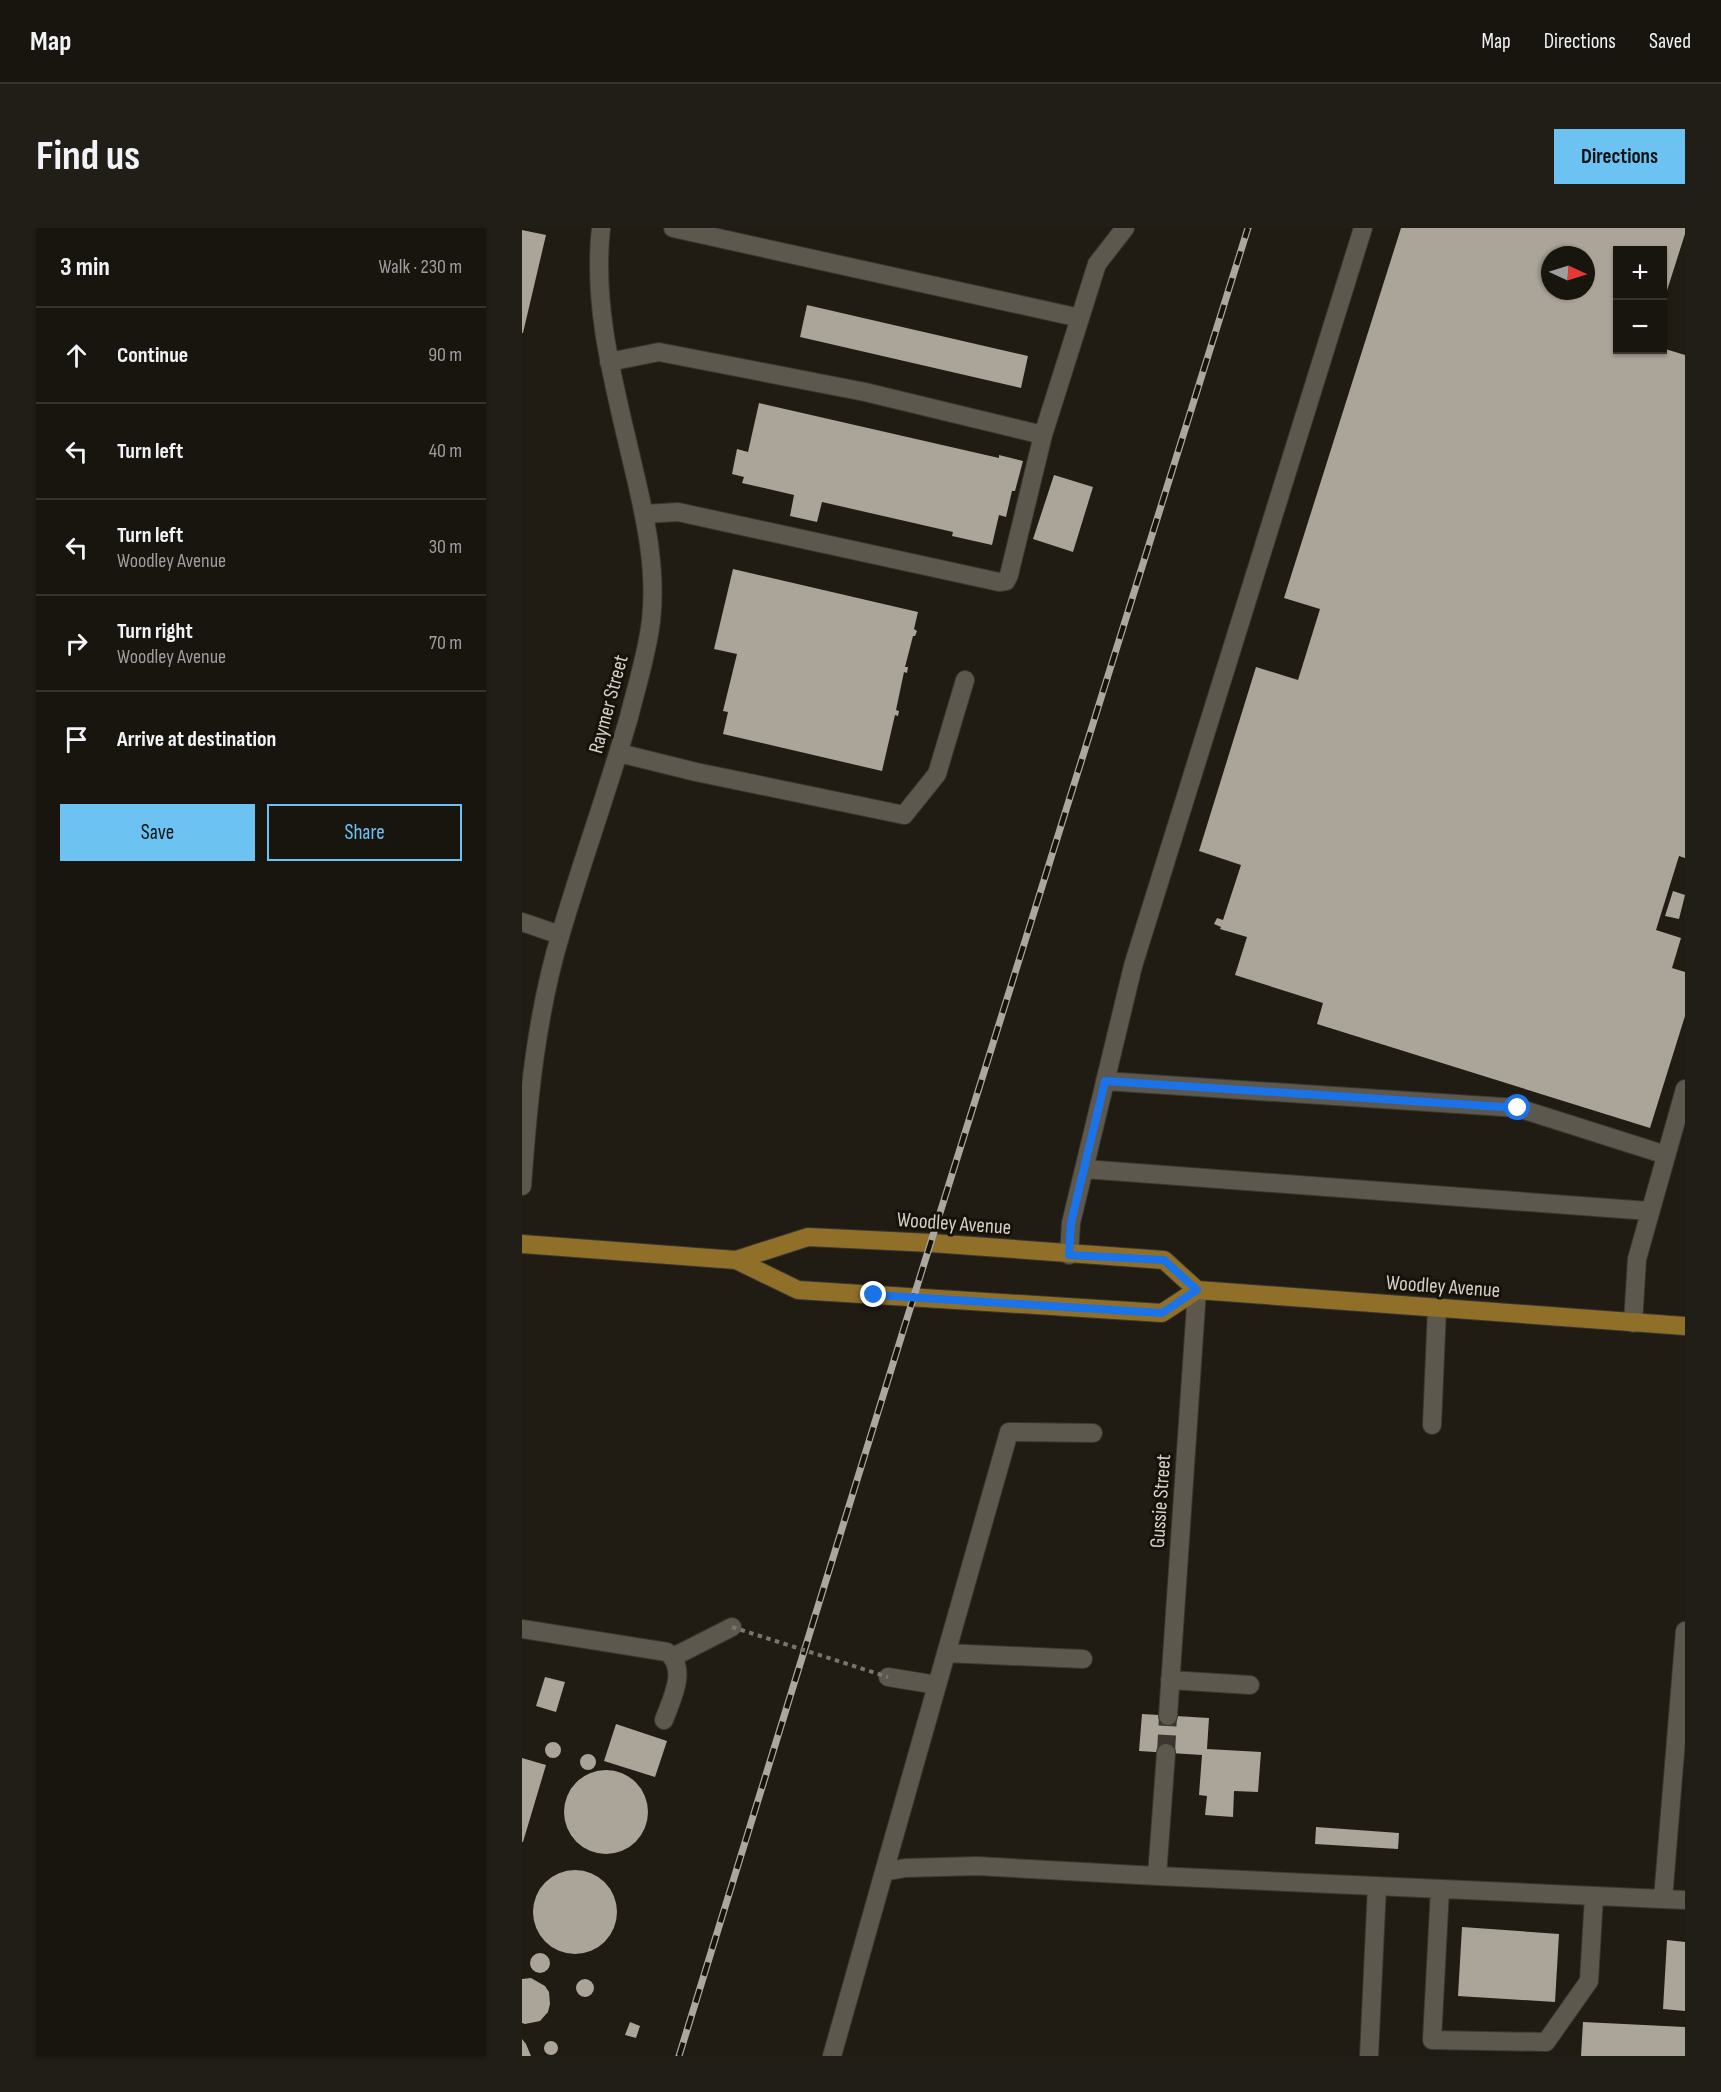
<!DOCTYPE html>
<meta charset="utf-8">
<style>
body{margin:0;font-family:"Sofia Sans Condensed",sans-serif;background:#211d17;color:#f1f3f6}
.controls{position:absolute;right:18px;top:18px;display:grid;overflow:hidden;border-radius:0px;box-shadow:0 2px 4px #0004}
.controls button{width:54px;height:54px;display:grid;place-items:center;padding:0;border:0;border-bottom:2px solid #36332e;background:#18140e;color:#f1f3f6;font:30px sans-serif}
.compass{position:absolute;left:1019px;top:18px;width:54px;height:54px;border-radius:50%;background:#18140e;box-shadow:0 2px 4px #0004;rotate:94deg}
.stop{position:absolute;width:18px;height:18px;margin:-14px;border:4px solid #1a73e8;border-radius:50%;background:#fff}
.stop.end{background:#1a73e8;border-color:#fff;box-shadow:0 2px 6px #0008}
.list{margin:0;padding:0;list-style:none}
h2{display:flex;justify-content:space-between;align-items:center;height:78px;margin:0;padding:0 24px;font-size:26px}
h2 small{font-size:20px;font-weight:400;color:#9f9e9e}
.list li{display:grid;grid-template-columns:39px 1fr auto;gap:18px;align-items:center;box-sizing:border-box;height:96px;padding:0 24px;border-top:2px solid #36332e}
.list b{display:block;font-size:22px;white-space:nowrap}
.list p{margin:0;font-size:20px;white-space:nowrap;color:#9f9e9e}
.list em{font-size:20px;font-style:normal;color:#9f9e9e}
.actions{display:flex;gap:12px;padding:18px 24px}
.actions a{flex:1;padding:14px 0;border:2px solid #6cc3f2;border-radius:0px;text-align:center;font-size:21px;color:#6cc3f2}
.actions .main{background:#6cc3f2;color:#111}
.icon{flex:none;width:33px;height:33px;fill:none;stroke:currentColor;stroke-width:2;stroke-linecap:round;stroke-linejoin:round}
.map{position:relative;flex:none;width:1163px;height:1828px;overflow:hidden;border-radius:0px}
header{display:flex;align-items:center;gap:36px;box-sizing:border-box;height:84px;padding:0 30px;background:#18140e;border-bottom:2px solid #36332e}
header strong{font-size:28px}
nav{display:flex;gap:33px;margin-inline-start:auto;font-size:21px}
.intro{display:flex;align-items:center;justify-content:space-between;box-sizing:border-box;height:144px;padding:0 36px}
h1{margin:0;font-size:42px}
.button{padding:15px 27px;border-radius:0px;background:#6cc3f2;color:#111;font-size:21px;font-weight:700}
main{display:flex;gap:36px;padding:0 36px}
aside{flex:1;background:#18140e;border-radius:0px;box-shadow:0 2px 4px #0004}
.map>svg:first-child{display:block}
</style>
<header>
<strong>Map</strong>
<nav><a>Map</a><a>Directions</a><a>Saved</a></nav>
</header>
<div class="intro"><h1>Find us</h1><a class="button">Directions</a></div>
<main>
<aside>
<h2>3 min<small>Walk · 230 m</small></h2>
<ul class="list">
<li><svg class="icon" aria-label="ahead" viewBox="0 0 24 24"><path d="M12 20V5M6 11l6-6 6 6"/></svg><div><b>Continue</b></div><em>90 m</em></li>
<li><svg class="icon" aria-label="left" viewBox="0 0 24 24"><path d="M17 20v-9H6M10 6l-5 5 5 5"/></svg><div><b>Turn left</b></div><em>40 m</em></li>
<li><svg class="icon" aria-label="left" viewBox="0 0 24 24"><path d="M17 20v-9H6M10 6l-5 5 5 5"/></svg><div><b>Turn left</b><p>Woodley Avenue</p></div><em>30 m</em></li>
<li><svg class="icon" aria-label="right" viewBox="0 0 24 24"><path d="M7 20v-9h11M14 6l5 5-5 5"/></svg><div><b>Turn right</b><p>Woodley Avenue</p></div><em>70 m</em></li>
<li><svg class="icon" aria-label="arrive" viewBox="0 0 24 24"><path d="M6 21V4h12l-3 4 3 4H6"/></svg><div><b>Arrive at destination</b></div></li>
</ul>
<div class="actions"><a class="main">Save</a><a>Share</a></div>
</aside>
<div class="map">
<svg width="1163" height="1828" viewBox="0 0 1163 1828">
<rect width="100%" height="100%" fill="#201b13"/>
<path fill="#aaa499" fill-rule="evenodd" d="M879,0H1163V6L1141,75L1140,22H1096V122H1140V120L1163,127V630L1157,628L1134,702L1159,710L1150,740L1163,744V788L1128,900L795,796L801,775L713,747L725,709L698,701L699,699L692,696L695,690L701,692L719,637L677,623L734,439L776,452L798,381L762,370ZM1028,27H1064V63H1028Z
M0,2L24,7L1,105H0Z
M285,77L506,128L499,160L278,109Z
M237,175L477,230V227L501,233L493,263H490L484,289L477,287L470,317L430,308L431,304L300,274L295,294L268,288L272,267L220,255L222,249L210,246L215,221L226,224Z
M532,247L571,259L551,324L511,311Z
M211,341L396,384L392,401L395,403L393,408H391L383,439H386L385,445L382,444L374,482L377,483L376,488L373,487L360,543L201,506L206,484L201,483L215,426L192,421Z
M1151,663L1163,667L1157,691L1143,688Z
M23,1449L43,1454L34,1484L14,1478Z
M620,1486L687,1490L685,1521L739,1524L736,1564L712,1563L711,1589L683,1587L685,1568L677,1567L680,1527L617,1523Z
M94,1496L145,1513L133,1549L82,1533Z
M23 1522a8 8 0 1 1 16 0a8 8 0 1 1-16 0Z
M58 1534a8 8 0 1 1 16 0a8 8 0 1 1-16 0Z
M0,1530L24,1537L1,1614H0Z
M42 1584a42 42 0 1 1 84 0a42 42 0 1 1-84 0Z
M794,1599L877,1605L876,1621L793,1616Z
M11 1684a42 42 0 1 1 84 0a42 42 0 1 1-84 0Z
M940,1699L1037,1706L1033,1774L936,1768Z
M1145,1712L1163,1714V1783L1141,1781Z
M8 1735a10 10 0 1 1 20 0a10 10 0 1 1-20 0Z
M9,1750L23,1758L27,1764L28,1776L26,1784L18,1793L3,1796L0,1795V1751Z
M54 1760a9 9 0 1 1 18 0a9 9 0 1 1-18 0Z
M108,1794L118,1798L114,1810L103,1807Z
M1061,1794L1163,1799V1828H1059Z
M0,1811L4,1816L9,1828H0Z
M22 1820a7 7 0 1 1 14 0a7 7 0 1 1-14 0Z"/>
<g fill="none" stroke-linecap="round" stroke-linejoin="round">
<path stroke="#3b362f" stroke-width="18" stroke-dasharray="18 9" stroke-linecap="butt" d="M644,1525L646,1488"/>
<defs>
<path id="minor" d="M558,90L575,36L603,0
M87,134L137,124L343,164L521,207
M123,286L156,284L477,354L484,353L487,347L521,207L558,90L151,0
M97,525L174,544L382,587L415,546L443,452
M0,694L38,707
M583,853L996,880L1144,927
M562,941L1127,983
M0,958C6,874 14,787 39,705C60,633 86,562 107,489C115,457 125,426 129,393C135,341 123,288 111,238C93,159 70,81 79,0
M547,1027L549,995L611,738L841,0
M1111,1095L1115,1031L1163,861
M910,1197L915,1080
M0,1401L145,1424C166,1441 150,1470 142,1492
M424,1425L561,1431
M151,1429L210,1399
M366,1449L415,1457
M648,1452L728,1457
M646,1488L675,1062
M362,1644L487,1204L571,1205
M635,1648L644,1525
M918,1661L910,1812L1024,1814L1067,1753L1072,1668
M1141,1671L1163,1403
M310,1828L362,1644L383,1640L455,1638L635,1648L1163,1672
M847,1828L855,1658"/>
<path id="major" d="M0,1016L214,1032L276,1062L640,1085L675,1062
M214,1032L286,1009L409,1015L642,1032L675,1062L1163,1098"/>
</defs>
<use href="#minor" stroke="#3a3732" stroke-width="20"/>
<use href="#major" stroke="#3a3732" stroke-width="20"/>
<use href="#minor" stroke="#5d584e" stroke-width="18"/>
<use href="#major" stroke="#907029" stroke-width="18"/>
<defs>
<path id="rail" d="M157,1828L382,1100L726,0"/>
</defs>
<use href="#rail" stroke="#aaa6a0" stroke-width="7"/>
<use href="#rail" stroke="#16120a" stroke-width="4.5" stroke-dasharray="14" stroke-linecap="butt"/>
<path stroke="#79756e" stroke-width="4" stroke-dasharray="4.5 4.5" stroke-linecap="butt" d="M210,1399L366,1449"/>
</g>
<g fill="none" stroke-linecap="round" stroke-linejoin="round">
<path stroke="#1a73e8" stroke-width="8" d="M352,1067L640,1085L675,1062L642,1032L547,1027L549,995L583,853L996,880"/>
</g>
<g text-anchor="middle" stroke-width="6" stroke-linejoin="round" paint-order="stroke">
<g font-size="21" fill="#d4d1cb" stroke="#16120a">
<text transform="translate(86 476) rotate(-75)" y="7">Raymer Street</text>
<text transform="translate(432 995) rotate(4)" y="7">Woodley Avenue</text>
<text transform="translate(921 1058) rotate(4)" y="7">Woodley Avenue</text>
<text transform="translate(638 1273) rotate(-86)" y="7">Gussie Street</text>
</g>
</g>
</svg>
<div class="controls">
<button>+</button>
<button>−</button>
</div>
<svg class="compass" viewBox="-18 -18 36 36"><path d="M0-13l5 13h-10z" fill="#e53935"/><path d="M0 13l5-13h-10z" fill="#9f9e9e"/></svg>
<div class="stop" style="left:996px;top:880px"></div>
<div class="stop end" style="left:352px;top:1067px"></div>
</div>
</main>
